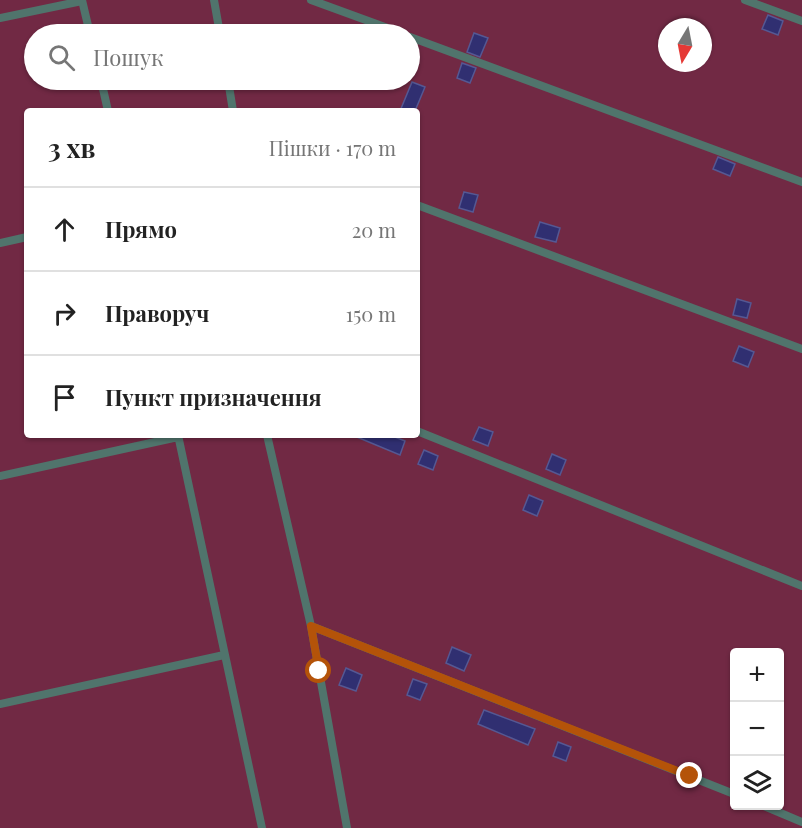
<!DOCTYPE html>
<html lang="uk">
<meta charset="utf-8">
<style>
body{margin:0;font-family:"Playfair Display",serif;background:#f6f6f6;color:#222}
.controls{position:absolute;right:18px;bottom:18px;display:grid;overflow:hidden;border-radius:6px;box-shadow:0 2px 4px #0004}
.controls button{width:54px;height:54px;display:grid;place-items:center;padding:0;border:0;border-bottom:2px solid #e0e0e0;background:#fff;color:#222;font:30px sans-serif}
.compass{position:absolute;left:658px;top:18px;width:54px;height:54px;border-radius:50%;background:#fff;box-shadow:0 2px 4px #0004;rotate:190deg}
.stop{position:absolute;width:18px;height:18px;margin:-14px;border:4px solid #b45309;border-radius:50%;background:#fff}
.stop.end{background:#b45309;border-color:#fff;box-shadow:0 2px 6px #0008}
.list{margin:0;padding:0;list-style:none}
h2{display:flex;justify-content:space-between;align-items:center;height:78px;margin:0;padding:0 24px;font-size:26px}
h2 small{font-size:20px;font-weight:400;color:#767676}
.list li{display:grid;grid-template-columns:39px 1fr auto;gap:18px;align-items:center;box-sizing:border-box;height:84px;padding:0 24px;border-top:2px solid #e0e0e0}
.list b{display:block;font-size:22px;white-space:nowrap}
.list em{font-size:20px;font-style:normal;color:#767676}
.icon{flex:none;width:33px;height:33px;fill:none;stroke:currentColor;stroke-width:2;stroke-linecap:round;stroke-linejoin:round}
.map{position:relative;flex:none;width:802px;height:828px;overflow:hidden}
.search{position:absolute;background:#fff;box-shadow:0 2px 4px #0004;left:24px;top:24px;width:396px;height:66px;display:flex;align-items:center;gap:15px;box-sizing:border-box;padding:0 21px;border-radius:33px;color:#767676;font-size:22px}
.panel{position:absolute;background:#fff;box-shadow:0 2px 4px #0004;left:24px;top:108px;width:396px;height:330px;border-radius:6px}
.map>svg:first-child{display:block}
</style>
<div class="map">
<svg width="802" height="828" viewBox="0 0 802 828">
<rect width="100%" height="100%" fill="#2d174c"/>
<path fill="#712944" fill-rule="evenodd" d="M0,0H802V828H0ZM667,27H703V63H667ZM34,34H410V80H34ZM27,111H417V435H27ZM734,652H780V806H734Z"/>
<path fill="#302f71" stroke="#555893" stroke-width="1.5" d="M768,15L783,21L778,35L762,29Z
M474,33L488,38L480,57L467,52Z
M462,63L476,68L470,83L457,78Z
M412,82L425,87L415,111H400Z
M718,157L735,164L730,176L713,169Z
M464,192L478,195L473,212L459,208Z
M540,222L560,228L556,242L535,237Z
M737,299L751,303L747,318L733,315Z
M739,346L754,352L748,367L733,361Z
M479,427L493,432L488,446L473,440Z
M352,435H390L405,441L400,455Z
M424,450L438,456L433,470L418,464Z
M552,454L566,460L560,475L546,469Z
M529,495L543,501L537,516L523,510Z
M452,647L471,655L464,671L446,663Z
M346,668L362,675L356,691L339,685Z
M413,679L427,684L420,700L407,695Z
M484,710L535,729L528,745L478,724Z
M558,742L571,747L566,761L553,756Z"/>
<g fill="none" stroke-linecap="round" stroke-linejoin="round">
<path stroke="#50746c" stroke-width="8" d="M82,0L90,34
M214,0L220,34
M311,0L404,34
M745,0L802,21
M0,18L82,1
M410,37L802,182
M101,80L108,111
M228,80L233,111
M417,205L802,349
M0,243L27,237
M417,431L802,586
M178,435L262,828
M267,435L311,626L347,828
M0,476L178,437
M311,626L734,794
M0,704L224,655
M764,806L802,822"/>
</g>
<g fill="none" stroke-linecap="round" stroke-linejoin="round">
<path stroke="#b45309" stroke-width="8" d="M319,671L311,626L690,776"/>
</g>
</svg>
<div class="controls">
<button>+</button>
<button>−</button>
<button><svg class="icon" aria-label="layers" viewBox="0 0 24 24"><path d="M12 4l9 5-9 5-9-5zM3 14l9 5 9-5"/></svg></button>
</div>
<svg class="compass" viewBox="-18 -18 36 36"><path d="M0-13l5 13h-10z" fill="#e53935"/><path d="M0 13l5-13h-10z" fill="#767676"/></svg>
<div class="stop" style="left:319px;top:671px"></div>
<div class="stop end" style="left:690px;top:776px"></div>
<div class="search"><svg class="icon" aria-label="search" viewBox="0 0 24 24"><circle cx="10" cy="10" r="6"/><path d="M15 15l6 6"/></svg>Пошук</div>
<section class="panel">
<h2>3 хв<small>Пішки · 170 m</small></h2>
<ul class="list">
<li><svg class="icon" aria-label="ahead" viewBox="0 0 24 24"><path d="M12 20V5M6 11l6-6 6 6"/></svg><div><b>Прямо</b></div><em>20 m</em></li>
<li><svg class="icon" aria-label="right" viewBox="0 0 24 24"><path d="M7 20v-9h11M14 6l5 5-5 5"/></svg><div><b>Праворуч</b></div><em>150 m</em></li>
<li><svg class="icon" aria-label="arrive" viewBox="0 0 24 24"><path d="M6 21V4h12l-3 4 3 4H6"/></svg><div><b>Пункт призначення</b></div></li>
</ul>
</section>
</div>
